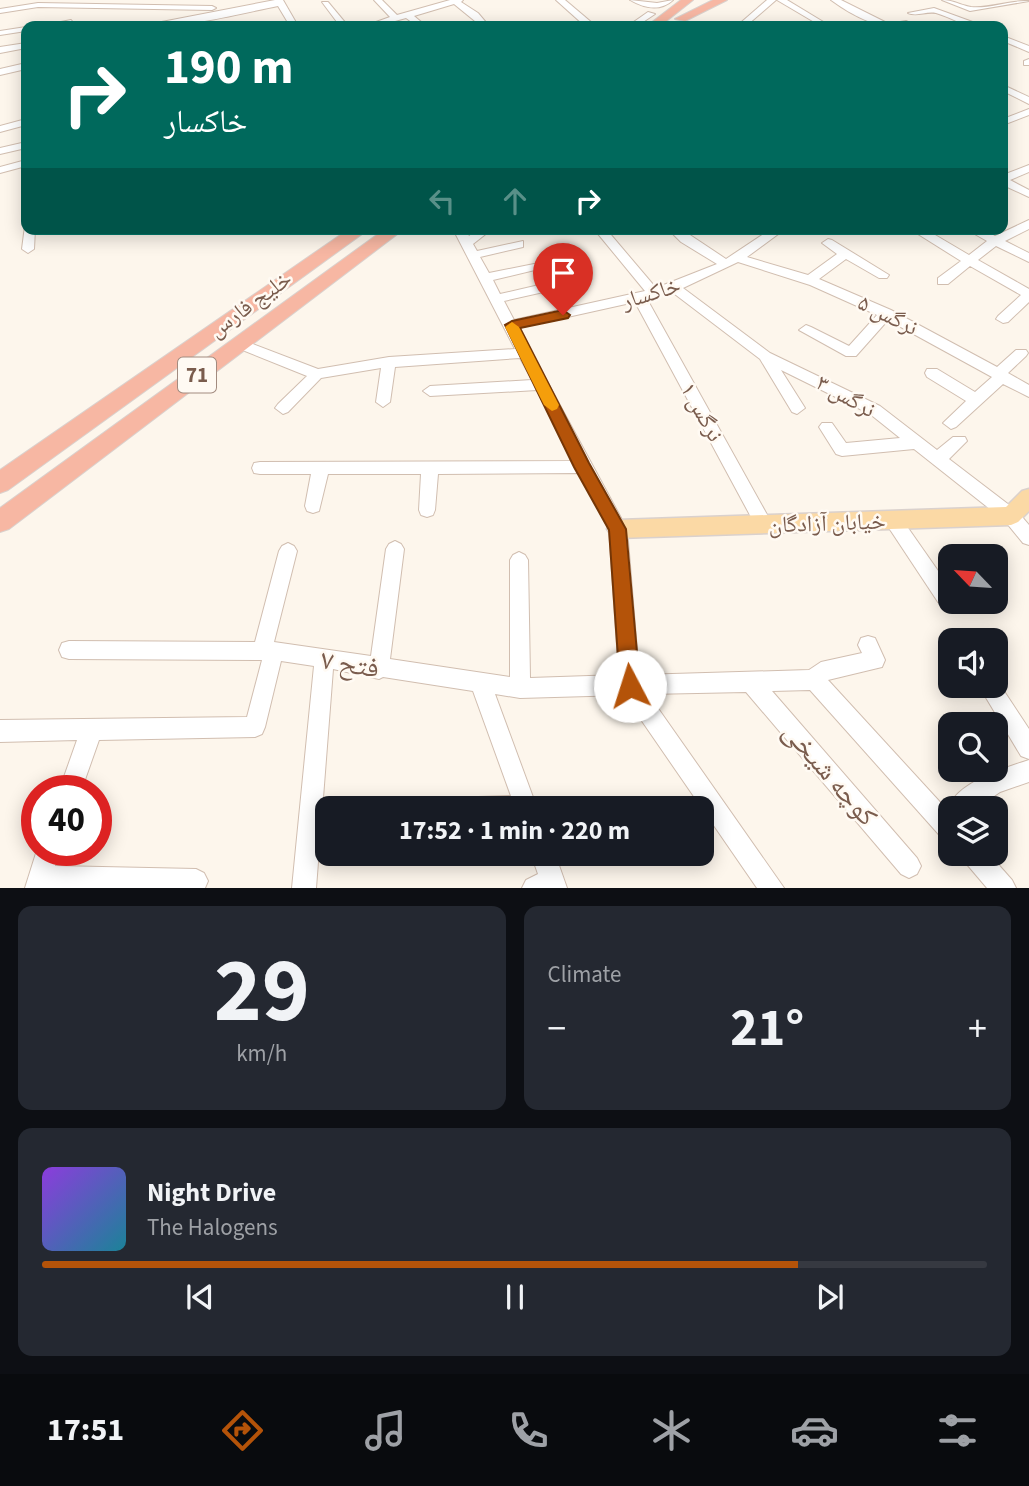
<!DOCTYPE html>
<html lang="en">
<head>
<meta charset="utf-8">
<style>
	body { margin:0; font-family:"Source Sans 3","Noto Naskh Arabic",sans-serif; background:#242831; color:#f1f3f6; height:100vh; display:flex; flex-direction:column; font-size:26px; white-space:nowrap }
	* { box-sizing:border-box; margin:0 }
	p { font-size:23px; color:#9ea1a6 }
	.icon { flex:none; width:38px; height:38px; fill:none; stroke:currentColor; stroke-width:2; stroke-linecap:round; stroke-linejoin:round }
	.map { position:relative; height:888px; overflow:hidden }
	.details { display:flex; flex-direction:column; gap:18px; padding:18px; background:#0d0f14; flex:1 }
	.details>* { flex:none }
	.top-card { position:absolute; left:21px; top:21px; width:987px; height:214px; border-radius:14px; box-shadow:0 4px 18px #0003; background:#00695c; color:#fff; overflow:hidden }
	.needle { width:46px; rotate:295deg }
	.tools { position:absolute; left:938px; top:544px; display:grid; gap:14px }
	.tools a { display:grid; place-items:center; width:70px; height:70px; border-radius:14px; background:#171b24; box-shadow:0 4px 18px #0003; font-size:35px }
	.speed { position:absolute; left:21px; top:775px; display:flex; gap:14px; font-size:35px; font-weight:700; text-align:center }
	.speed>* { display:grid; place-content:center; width:91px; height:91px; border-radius:50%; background:#171b24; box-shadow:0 4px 18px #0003; line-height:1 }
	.speed .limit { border:10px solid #d22; background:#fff; color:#111 }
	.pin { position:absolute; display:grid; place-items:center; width:60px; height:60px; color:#fff; margin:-72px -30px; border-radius:50% 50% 50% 0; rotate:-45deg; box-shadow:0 0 7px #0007 }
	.pin .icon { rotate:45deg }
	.me { position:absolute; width:77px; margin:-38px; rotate:355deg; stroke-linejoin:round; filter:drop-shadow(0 0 5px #0008) }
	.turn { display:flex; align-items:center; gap:24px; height:147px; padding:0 28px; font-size:32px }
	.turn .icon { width:91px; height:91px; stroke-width:2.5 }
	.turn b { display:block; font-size:49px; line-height:60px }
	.lanes { display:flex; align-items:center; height:66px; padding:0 28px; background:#0003; justify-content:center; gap:35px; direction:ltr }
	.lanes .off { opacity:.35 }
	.big { font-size:52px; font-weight:700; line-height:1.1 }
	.details .widget { flex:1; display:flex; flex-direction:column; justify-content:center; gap:10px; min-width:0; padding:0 24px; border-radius:14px; background:#242831 }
	.details .dial { align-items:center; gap:0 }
	.dial b { font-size:91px; line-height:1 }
	.song { display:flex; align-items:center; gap:21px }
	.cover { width:84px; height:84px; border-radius:10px; background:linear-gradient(135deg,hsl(270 70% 55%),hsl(190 70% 35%)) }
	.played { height:7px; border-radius:4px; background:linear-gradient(90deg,#b45309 80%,#363941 80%) }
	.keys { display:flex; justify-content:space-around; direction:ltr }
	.heat { display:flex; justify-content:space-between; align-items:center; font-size:38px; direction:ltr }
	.details .tiles { flex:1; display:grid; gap:18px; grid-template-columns:1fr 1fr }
	.widget:last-child { grid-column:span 2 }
	.trip { position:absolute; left:315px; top:796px; width:399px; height:70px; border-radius:14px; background:#171b24; box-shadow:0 4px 18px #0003; font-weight:700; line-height:70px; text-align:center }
	.tab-bar { display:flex; height:112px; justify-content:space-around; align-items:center; background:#090b0e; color:#9ea1a6 }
	.tab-bar .icon { width:49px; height:49px }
	.tab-bar .current { color:#b45309 }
	.tab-bar b { font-size:32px; color:#f1f3f6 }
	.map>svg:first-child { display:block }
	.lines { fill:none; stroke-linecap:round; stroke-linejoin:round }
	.minor-casing { stroke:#d1beb0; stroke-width:2 }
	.major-casing { stroke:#dad1cd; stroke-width:3 }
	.highway-casing { stroke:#dad1cd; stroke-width:2 }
	.minor { fill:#fff; fill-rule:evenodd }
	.major { fill:#fbd9a5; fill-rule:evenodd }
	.highway { fill:#f7b7a3; fill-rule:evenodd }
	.route { fill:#b45309; stroke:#753606; stroke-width:2 }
	.slow { fill:#f59e0b }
	.labels { text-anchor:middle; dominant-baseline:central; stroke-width:5; stroke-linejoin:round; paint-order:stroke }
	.shield { fill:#fffaf3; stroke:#a28b7f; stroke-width:2 }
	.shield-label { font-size:21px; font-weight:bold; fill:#7a5c4d }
	.street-label { font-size:23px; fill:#7a5c4d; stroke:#fffaf3 }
	.near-street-label { font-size:28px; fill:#7a5c4d; stroke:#fffaf3 }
</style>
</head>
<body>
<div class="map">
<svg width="1029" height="888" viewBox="0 0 1029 888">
	<rect width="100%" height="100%" fill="#fdf6ec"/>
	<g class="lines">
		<g class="minor-casing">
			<g id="minor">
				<path d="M275,0H283L298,26H290L278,6C234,15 186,28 141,26Z"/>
				<path d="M374,0H382L397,15L450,0H463L461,2L478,13L489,26H481L454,4L414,16L426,26H417L406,18L377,26H365L390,17Z"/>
				<path d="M556,0H565L591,22V26H585Z"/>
				<path d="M630,0L657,3L673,0C660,12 644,8 630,0Z"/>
				<path d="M767,0H776L746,26H737Z"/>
				<path d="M777,0H787L830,26H821Z"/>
				<path d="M831,0H841L889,24L906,21L910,23C887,36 850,14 831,0Z"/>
				<path d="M942,0C953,0 960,5 971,7C990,9 1010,0 1029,1L970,11Z"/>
				<path d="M322,2H328L348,26H340Z"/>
				<path d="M38,3L212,6L216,8L212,10L38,7L0,13V9Z"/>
				<path d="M934,8L978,24L979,26C963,27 951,17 936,13C926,11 917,17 908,13Z"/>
				<path d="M648,12L655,14L637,26H628Z"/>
				<path d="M71,20L74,24L41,26Z"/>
				<path d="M26,27V31L0,35V31Z"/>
				<path d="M1003,36L1029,46V52L1003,41Z"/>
				<path d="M26,43V48L0,53V47Z"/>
				<path d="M1029,59V65H1024V61Z"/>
				<path d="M26,63V69L0,75V69Z"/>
				<path d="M1003,85L1029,97V104L1003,91Z"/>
				<path d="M1029,109V115L1003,125V119Z"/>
				<path d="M26,119V125L0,132V126Z"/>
				<path d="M26,142V148L0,154V148Z"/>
				<path d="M26,160V166L0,173V167Z"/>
				<path d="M1029,165V172L1010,180L1029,190V197L1003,185V175Z"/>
				<path d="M1029,220V229L1005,241L1029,253V262L996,246L978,260L1029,289V302L1008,322L1003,323L996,319L998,316L1021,295L970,266L948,284H938V278L961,261L910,229H925L969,255L987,241L966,229H982L995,236Z"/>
				<path d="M25,226L26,229H35L34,249L28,253L22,249Z"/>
				<path d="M453,229H465L469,236L478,229H492L473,244L477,251L523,241V247L480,257L489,273L539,263V269L493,280L500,294L552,282L557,283V289L504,301L514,320L645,291L594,229H606L656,288L717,264L681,242L668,229H681L726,259L771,229H785L747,257L808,275L837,254L822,243L828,239L832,240L889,275L887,278H879L846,259L819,279L891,310L997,367L1016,350H1026L1028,353L1026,356L1008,373L1029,385V397L1003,384L956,427L951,429L943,423L966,401L927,377L925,373L927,369H937L975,392L992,377L888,320L856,356H846L799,330L806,325L811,327L849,346L877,315L810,285L738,262L683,288L770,353L880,406L937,450L953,437H965L967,441L949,459L1017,511L1029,525V545L1023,543L1005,521L914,449L842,456L836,454L819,427L822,423H832L846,443L900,438L870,414L781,370L805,408L797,414L792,412L760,359L672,292L647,299L770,520L773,525L770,530L764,532L758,530L635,302L518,328L627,529L639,675L809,670L821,662L862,653L858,645L861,638L868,636L875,638L885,660L882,667L828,680L950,813L948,808C958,782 1004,768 1029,760V782L1000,792L977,808H950V841L942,838L810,690L772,691L917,858L921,866L917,874L909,878L901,874L746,692L648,694L784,888H757L624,695L520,698L495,694L537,808H467L470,800L478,797L511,796L473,691L383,677L379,679L333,669L316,888H292L314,666L281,661L265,727L262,734L255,737L99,740L81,791H59L77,740L0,742V720L247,717L262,660L69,659L62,657L59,650L62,643L69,641L255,642L279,551L282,546L288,543L294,546L297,551L274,642L371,656L386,549L389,544L395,541L401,544L404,549L390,659L510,677V560L513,555L519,552L525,555L528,560L530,678L619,675L609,529L580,473L438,474L435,510L433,515L427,517L421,515L419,510L421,474H328L319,511L313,513L307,511L305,506L311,474H260L254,473L252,468L254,463L260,462L574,461L537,390L430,396L423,391L430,386L532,380L520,358L395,367L390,402L383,407L376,402L381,368L321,378L288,412L283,414L275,408L278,404L307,376L235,347L233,344L240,339L245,341L318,369L389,357L515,349Z"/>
				<path d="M893,513L899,515L950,588L951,602L945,604L938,602L887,525L884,520L887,515Z"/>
				<path d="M996,679L1029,729V759L1021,756L979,686H996Z"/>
				<path d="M37,850H60L55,866L196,869L204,873L208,881L205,888H25Z"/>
				<path d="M531,854H555L567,888H522L526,880L538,874Z"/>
				<path d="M961,854H989L1012,880L1016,888H987L965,862Z"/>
			</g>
		</g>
		<g class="major-casing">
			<path id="major" d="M1029,489V511L1018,522L1011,525L618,538L611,535L607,529L611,523L618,520L1006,507L1022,491Z"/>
		</g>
		<g class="highway-casing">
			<g id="highway">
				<path d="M681,0H693L660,26H647Z"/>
				<path d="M713,0H727L685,21L675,19Z"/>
				<path d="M349,229H369L8,490L0,493V470Z"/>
				<path d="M385,229H404L9,529L0,532V508Z"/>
			</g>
		</g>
		<use href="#minor" class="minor"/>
		<use href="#major" class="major"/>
		<use href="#highway" class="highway"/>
	</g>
	<path class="route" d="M563,310L570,315L568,318L520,328L589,463L626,529L640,686L637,693L630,696L623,693L620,686L609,530L574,467L505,325L512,321Z"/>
	<path class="slow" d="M512,322L519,327L559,405L557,409L552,411L544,405L505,327Z"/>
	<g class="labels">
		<rect class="shield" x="178" y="357.5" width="38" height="35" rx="5"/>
		<g class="shield-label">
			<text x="197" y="375">71</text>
		</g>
		<g class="street-label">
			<text transform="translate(651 293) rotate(-17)">خاکسار</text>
			<text transform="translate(250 304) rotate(-36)">خلیج فارس</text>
			<text transform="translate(888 315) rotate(26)">نرگس ۵</text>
			<text transform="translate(846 396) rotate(29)">نرگس ۳</text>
			<text transform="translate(702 412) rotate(61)">نرگس ۱</text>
			<text transform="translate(827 523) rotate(-2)">خیابان آزادگان</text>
		</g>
		<g class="near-street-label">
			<text transform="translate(350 664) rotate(9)">فتح ۷</text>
			<text transform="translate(830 774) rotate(49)">کوچه شیخی</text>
		</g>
	</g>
</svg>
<div class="tools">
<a><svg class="needle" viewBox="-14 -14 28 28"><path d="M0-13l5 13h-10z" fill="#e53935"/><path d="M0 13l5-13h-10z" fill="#9ea1a6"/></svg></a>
<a><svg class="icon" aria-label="sound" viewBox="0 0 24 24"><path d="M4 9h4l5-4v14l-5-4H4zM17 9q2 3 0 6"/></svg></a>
<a><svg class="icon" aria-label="search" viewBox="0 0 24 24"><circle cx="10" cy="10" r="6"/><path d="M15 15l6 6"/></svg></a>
<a><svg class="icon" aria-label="layers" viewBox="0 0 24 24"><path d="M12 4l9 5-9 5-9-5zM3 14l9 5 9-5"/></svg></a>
</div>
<div class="speed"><div class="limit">40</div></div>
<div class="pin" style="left:563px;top:315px;background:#d93025"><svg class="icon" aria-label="arrive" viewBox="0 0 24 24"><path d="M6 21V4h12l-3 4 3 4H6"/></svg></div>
<svg class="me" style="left:630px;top:686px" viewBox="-20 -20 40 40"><circle r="19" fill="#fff"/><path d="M0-13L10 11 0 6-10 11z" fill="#b45309"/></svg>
<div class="trip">17:52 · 1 min · 220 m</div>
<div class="top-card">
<div class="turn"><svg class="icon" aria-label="right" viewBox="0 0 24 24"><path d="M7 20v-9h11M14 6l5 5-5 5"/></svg><div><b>190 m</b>خاکسار</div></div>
<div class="lanes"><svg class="icon off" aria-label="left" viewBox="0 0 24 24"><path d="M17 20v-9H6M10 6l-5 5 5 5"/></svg><svg class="icon off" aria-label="ahead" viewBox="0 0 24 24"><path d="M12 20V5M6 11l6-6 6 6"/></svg><svg class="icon" aria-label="right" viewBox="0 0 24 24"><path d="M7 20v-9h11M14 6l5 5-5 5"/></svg></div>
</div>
</div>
<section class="details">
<div class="tiles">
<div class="widget dial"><b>29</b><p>km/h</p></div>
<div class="widget"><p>Climate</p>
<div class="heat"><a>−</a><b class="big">21°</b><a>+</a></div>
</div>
<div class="widget">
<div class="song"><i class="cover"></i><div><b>Night Drive</b><p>The Halogens</p></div></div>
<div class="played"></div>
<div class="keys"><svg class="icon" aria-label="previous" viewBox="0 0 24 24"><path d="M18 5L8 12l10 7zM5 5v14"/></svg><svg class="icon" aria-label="pause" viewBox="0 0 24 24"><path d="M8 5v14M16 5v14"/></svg><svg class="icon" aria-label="next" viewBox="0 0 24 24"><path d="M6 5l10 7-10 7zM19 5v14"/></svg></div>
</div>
</div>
</section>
<nav class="tab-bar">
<b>17:51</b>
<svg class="icon current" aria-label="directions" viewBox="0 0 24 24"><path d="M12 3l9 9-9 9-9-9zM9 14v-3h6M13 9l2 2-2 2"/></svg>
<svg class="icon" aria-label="music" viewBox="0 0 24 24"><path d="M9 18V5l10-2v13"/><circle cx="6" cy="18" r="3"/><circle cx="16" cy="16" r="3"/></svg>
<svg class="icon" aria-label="phone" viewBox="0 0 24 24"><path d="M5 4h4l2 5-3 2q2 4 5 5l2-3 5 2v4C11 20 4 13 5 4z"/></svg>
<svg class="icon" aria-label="climate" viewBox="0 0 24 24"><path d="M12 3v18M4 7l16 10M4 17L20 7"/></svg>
<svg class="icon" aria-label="car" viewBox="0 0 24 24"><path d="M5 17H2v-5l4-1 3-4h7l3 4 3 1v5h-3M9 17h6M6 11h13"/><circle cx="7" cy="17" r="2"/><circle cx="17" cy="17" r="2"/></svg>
<svg class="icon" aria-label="filters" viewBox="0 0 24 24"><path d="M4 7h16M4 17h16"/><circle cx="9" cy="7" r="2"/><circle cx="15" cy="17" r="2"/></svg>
</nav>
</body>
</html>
